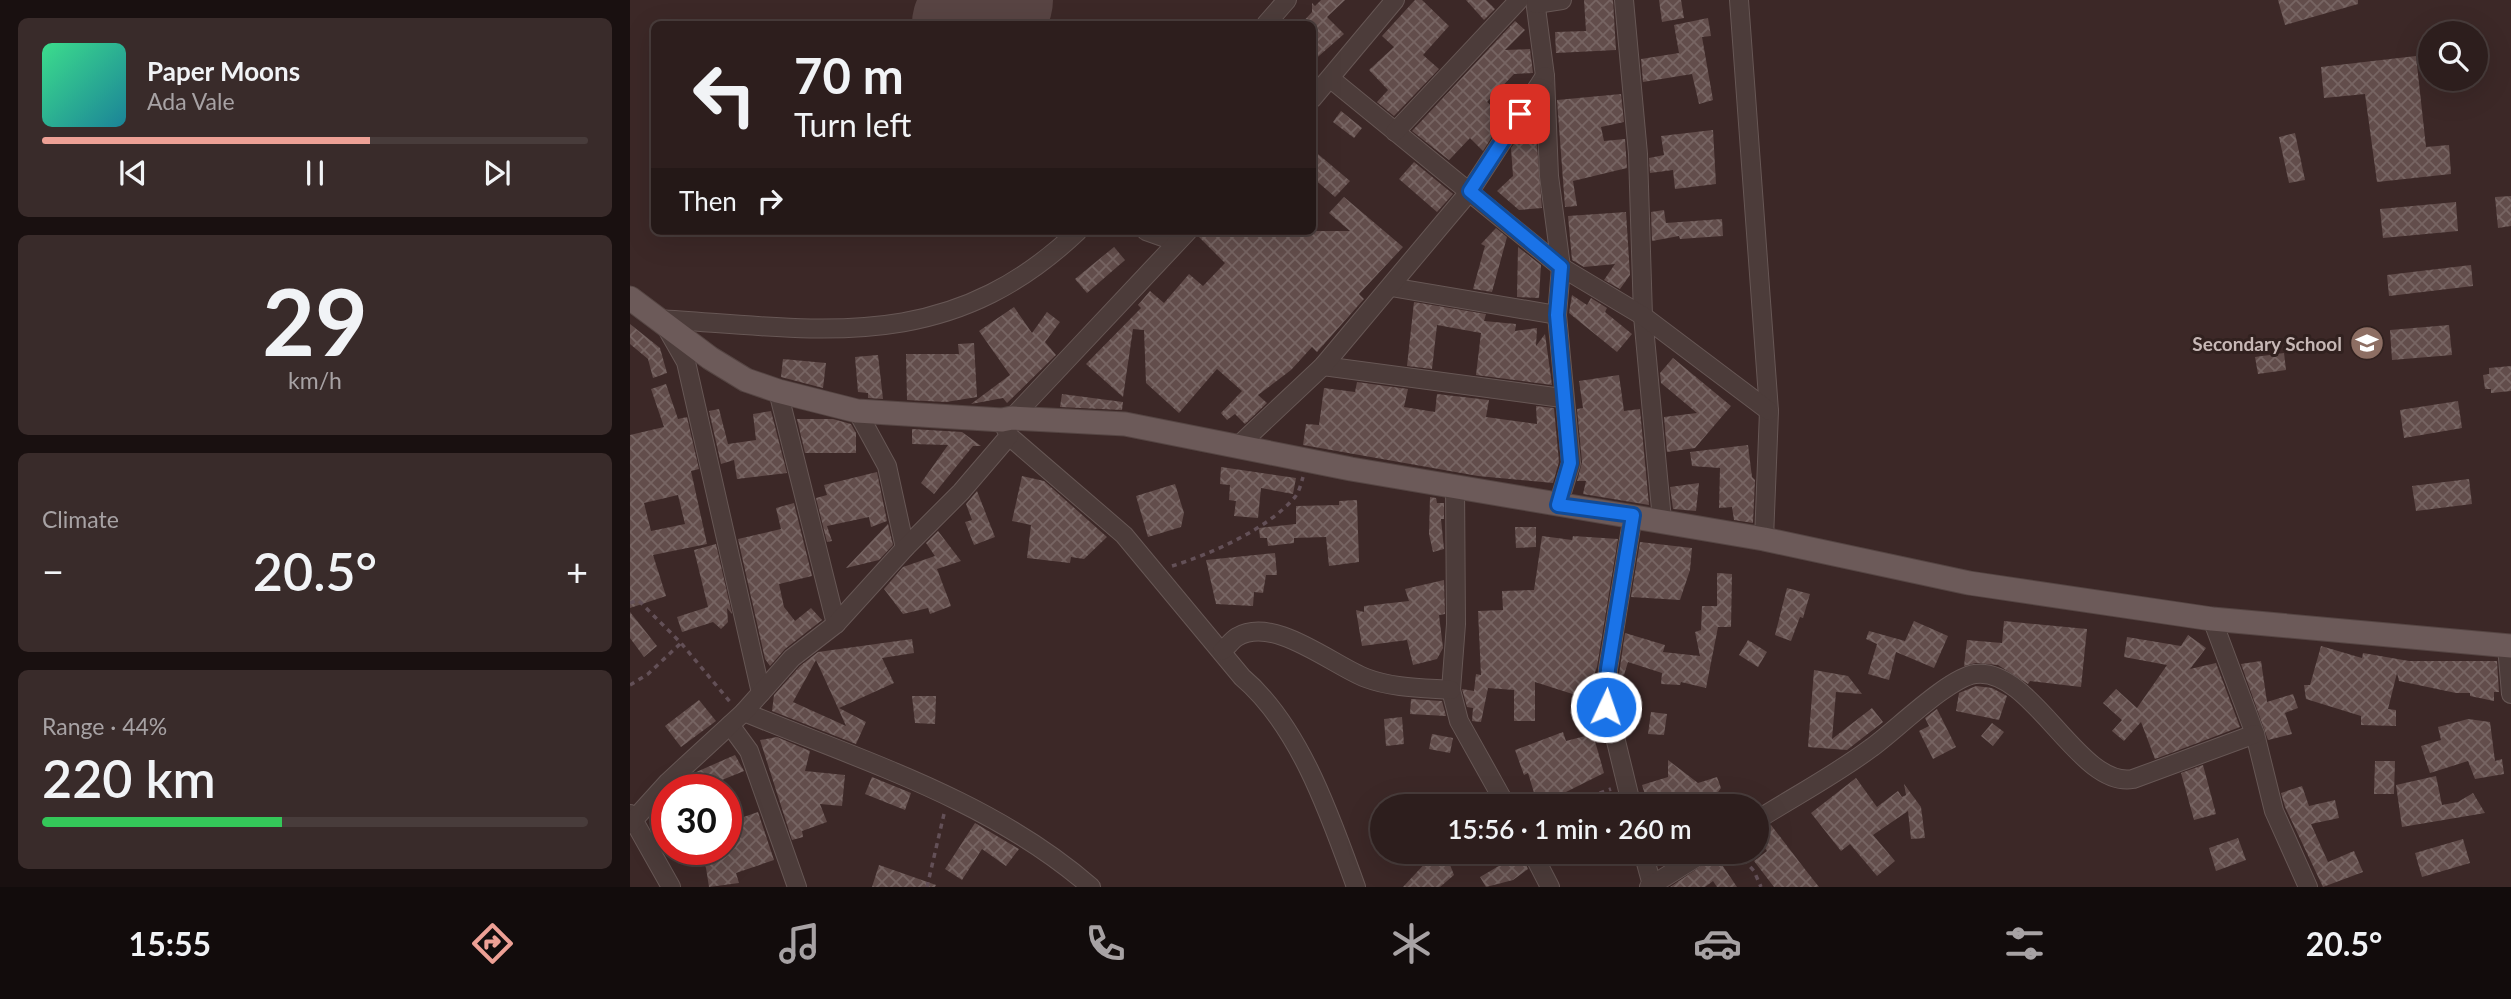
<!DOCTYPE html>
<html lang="en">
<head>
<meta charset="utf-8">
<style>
	body { margin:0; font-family:Lato,sans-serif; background:#392b2a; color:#f1f3f6; height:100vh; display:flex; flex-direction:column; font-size:26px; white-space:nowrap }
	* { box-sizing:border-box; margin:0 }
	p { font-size:23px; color:#a7a2a4 }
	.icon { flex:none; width:38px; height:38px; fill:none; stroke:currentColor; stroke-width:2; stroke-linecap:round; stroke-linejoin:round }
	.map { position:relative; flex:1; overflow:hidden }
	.panel { display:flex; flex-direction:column; gap:18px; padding:18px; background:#191010; width:630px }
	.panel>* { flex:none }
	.top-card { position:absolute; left:21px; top:21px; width:665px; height:214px; border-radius:10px; box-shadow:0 7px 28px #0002,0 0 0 2px #483c3b; background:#2d1e1d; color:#f1f3f6; overflow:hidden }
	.controls { position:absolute; left:1788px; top:21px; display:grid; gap:14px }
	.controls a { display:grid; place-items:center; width:70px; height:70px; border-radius:50%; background:#2d1e1d; box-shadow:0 7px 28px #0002,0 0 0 2px #483c3b; font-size:35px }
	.speed { position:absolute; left:21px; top:774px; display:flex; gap:14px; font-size:35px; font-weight:700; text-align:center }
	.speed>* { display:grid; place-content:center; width:91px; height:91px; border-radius:50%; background:#2d1e1d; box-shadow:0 7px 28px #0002,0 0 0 2px #483c3b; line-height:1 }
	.speed .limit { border:10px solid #d22; background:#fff; color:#111 }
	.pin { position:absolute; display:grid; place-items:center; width:60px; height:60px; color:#fff; margin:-30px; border-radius:14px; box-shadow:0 4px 10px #0006 }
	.me { position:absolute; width:77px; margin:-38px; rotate:3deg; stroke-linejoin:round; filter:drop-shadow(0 0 5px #0008) }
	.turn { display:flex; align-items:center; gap:24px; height:147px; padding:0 28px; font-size:32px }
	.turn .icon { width:91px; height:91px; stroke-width:2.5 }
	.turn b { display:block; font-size:49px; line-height:60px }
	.then { display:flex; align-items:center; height:66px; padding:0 28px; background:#0003; gap:14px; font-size:26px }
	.big { font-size:52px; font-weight:600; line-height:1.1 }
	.panel .widget { flex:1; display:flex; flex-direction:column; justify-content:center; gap:10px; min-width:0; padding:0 24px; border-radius:10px; background:#392b2a }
	.panel .dial { align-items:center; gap:0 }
	.dial b { font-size:91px; line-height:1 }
	.song { display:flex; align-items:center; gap:21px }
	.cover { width:84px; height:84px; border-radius:10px; background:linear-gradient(135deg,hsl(150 70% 55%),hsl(190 70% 35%)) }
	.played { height:7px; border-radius:4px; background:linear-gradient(90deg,#eda095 60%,#483c3b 60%) }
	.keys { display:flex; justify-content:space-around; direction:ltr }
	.heat { display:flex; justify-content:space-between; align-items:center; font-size:38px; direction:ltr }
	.charge { height:10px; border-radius:5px; background:linear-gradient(90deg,#34c759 44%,#483c3b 0) }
	.trip { position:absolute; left:740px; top:794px; width:399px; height:70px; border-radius:35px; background:#2d1e1d; box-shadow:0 7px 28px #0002,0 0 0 2px #483c3b; font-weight:600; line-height:70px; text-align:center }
	.tab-bar { display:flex; height:112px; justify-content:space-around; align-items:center; background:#120c0c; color:#a7a2a4 }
	.tab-bar .icon { width:49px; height:49px }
	.tab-bar .active { color:#eda095 }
	.tab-bar b { font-size:32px; color:#f1f3f6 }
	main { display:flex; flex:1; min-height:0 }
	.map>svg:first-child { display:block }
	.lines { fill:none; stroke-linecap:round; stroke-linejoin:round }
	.runway { stroke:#584443; stroke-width:122 }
	.building { fill:url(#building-cross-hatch); fill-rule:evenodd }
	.minor-casing { stroke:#675755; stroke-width:20 }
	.major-casing { stroke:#554543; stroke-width:25 }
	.path { stroke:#635057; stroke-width:3.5; stroke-dasharray:5 5; stroke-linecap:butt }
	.minor { stroke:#4c3c3a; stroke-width:18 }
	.major { stroke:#6c5a59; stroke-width:23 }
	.route-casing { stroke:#114b97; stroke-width:18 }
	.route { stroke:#1a73e8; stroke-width:12 }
	.labels { text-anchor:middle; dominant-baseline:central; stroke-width:6; stroke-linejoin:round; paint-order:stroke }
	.poi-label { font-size:19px; font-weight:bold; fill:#c7b8b6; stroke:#31211f; text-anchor:end }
</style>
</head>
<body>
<main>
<section class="panel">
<div class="widget">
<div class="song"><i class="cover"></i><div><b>Paper Moons</b><p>Ada Vale</p></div></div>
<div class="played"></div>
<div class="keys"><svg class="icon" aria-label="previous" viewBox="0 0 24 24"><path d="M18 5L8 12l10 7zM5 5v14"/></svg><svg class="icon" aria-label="pause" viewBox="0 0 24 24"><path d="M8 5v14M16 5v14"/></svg><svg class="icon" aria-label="next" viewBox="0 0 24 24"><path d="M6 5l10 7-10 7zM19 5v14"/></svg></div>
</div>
<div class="widget dial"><b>29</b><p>km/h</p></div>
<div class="widget"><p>Climate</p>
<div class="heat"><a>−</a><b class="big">20.5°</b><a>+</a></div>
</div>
<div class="widget"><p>Range · 44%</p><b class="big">220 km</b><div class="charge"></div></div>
</section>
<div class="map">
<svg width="1881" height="887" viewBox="0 0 1881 887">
	<defs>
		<pattern id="building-cross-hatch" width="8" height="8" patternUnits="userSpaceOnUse" patternTransform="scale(1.75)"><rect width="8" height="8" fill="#624d4b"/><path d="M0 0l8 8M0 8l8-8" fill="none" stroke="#776563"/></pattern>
	</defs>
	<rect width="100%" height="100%" fill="#3c2827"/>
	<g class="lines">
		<path class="runway" d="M343,24L362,0"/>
	</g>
	<g class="building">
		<path d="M691,0H715L697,17L714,34L682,62V24H671L682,12V3L685,6Z"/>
		<path d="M785,0H792L819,26L793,55L809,69L764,116L747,102L758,90L739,70L764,47L752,36Z"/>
		<path d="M836,0H856L865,9L854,20Z"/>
		<path d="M954,0H983L986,50L926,53L925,32L956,31Z"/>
		<path d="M1029,0H1051L1054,18L1032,22Z"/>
		<path d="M1648,0H1728V4L1655,25Z"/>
		<path d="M1078,18L1081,36L1072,37L1083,100L1069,104L1062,74L1013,82L1011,59L1049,53L1044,25Z"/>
		<path d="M885,21L895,30L875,50L900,49L903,73L884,74L857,102L874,118L853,151L840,138L819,160L782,131Z"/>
		<path d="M1786,56L1796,147L1819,145L1821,174L1747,182L1735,94L1694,98L1691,67Z"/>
		<path d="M991,94L994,122L971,127L974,141L995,139L997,168L943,181L947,206L935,207L927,100Z"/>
		<path d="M711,111L732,128L724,138L703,122Z"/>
		<path d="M905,122L912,208L889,210L867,191L883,176L881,148L898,124Z"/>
		<path d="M1083,130L1086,184L1045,189L1043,170L1020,173L1019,158L1034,155L1031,136Z"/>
		<path d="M1665,133L1675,180L1659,183L1649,137Z"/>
		<path d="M682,149L720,181L705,197L682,177Z"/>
		<path d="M784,162L823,194L807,212L769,179Z"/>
		<path d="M1881,196V226L1868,228L1865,197Z"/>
		<path d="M714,197L773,247L729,294L734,299L687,352L682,347L661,370L628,395L637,403L615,424L605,414L597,420L591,413L612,391L587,369L549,413L516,383L514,330L503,329L493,397L456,364L511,308L508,305L520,291L534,303L559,274L573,286L595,263L568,236L569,231H720L699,213Z"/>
		<path d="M1826,202L1828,231L1753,238L1750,209Z"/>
		<path d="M1034,210L1036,223L1092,219L1093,236L1050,239L1049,236L1022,241L1021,212Z"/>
		<path d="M996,212L1000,275L990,289L974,280L985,264L954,267L942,260L938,216Z"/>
		<path d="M866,228L877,237L862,292L843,289L855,246L851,244Z"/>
		<path d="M484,247L495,260L457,293L445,279Z"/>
		<path d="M888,247L911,265L909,298L887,297Z"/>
		<path d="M1841,265L1843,286L1759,296L1757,275Z"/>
		<path d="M942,295L957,305L961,298L977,308L975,312L1002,334L987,352L939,313Z"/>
		<path d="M784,302L856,314L854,321L886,324L885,331L907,328L906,346L915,334L922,385L846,375L851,333L807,325L802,369L777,366Z"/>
		<path d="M384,307L402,333L417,312L430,322L415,342L426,355L377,403L373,398L341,404L380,375L349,331Z"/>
		<path d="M0,324L30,348L37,373L23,378L18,359L0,344Z"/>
		<path d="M1819,325L1822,355L1762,360L1760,330Z"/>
		<path d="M344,343L347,397L316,402L277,400L276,354H329L328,344Z"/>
		<path d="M1654,353L1656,370L1628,374L1625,357Z"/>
		<path d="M248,355L253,399L238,398V393L228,392L225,357Z"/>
		<path d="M1043,358L1101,406L1065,448L1037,452L1034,417L1067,413L1031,383L1030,373Z"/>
		<path d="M153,359L196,363L193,388L151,377Z"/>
		<path d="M1881,366V391L1861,393V389H1855L1853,375L1859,374V368Z"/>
		<path d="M989,375L994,411L1010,409L1019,505L953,494L956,481H947L952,462L947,409L953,408L949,381Z"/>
		<path d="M727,382L778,389L774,407L805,412L807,394L859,400L856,417L907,424L906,406L924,408L929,462L923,483L848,476L673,445L676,424L689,425L694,388L725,392Z"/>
		<path d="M36,384L48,419L57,417L69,469L61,471L77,544L23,555L36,596L0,608V435L34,427L21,389ZM48,495L55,524L21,531L14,503Z"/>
		<path d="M432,394L493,402L492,410L430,407Z"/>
		<path d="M1828,401L1832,428L1774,438L1770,410Z"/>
		<path d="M89,409L98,444L126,440L123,414L141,411L157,473L107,479L104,460L91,464L79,411Z"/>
		<path d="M167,419H203L221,424L226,433V453H175Z"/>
		<path d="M282,429L332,432L351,446H343L304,494L291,483L318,445L282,444Z"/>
		<path d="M1118,445L1122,477L1125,480L1123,523L1104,520L1102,507L1089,508L1090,468L1062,466L1060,452Z"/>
		<path d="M591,467L666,478L663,494L631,488L628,518L604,516L606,501L599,500L600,485L590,484Z"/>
		<path d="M247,472L257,521L241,527L239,517L197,526L202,541L197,542L186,498L197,495L194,485Z"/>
		<path d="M392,476L414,481L477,537L454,559L441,557L440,563L397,558L401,525L382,521Z"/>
		<path d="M1839,479L1842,504L1786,511L1782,486Z"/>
		<path d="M1069,483L1066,511L1043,509L1040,487Z"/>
		<path d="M545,484L554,513L551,527L518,537L506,496Z"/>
		<path d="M347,491L365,537L344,545L335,522L342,520L336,504Z"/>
		<path d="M800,497L806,498L807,503H814V519H811L814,549L803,552L799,534Z"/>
		<path d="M727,500L729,562L699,566L696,537L664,538V543L638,546L637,538H630L629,528L666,524V506L709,505V501Z"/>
		<path d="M164,503L182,576L149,584L154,607L165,621L181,608L192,620L155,649L140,666L135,659L108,539L151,529L146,508Z"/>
		<path d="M258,524L263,545L249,560L216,568Z"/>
		<path d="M885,527H906V547L886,548Z"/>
		<path d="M308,531L331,561L307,569L321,606L300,614L298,608L273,614L254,589L273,567L305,556L296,543Z"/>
		<path d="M912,536L942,540L943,536L988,539L967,667L955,698L905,682V721H884V690L858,688L851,722L842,721L843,708L837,707L832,689L844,691L846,674L851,675L848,611L873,610L872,591L904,590Z"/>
		<path d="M1010,542L1062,548L1060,570L1050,600L1001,597Z"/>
		<path d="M86,544L102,614L97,608L98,622L91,629L83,622L52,632L47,617L78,607L64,550Z"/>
		<path d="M645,553L647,575H636L633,593L624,592L623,606L586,604L576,560Z"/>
		<path d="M1087,573L1102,574L1101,627H1088L1076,688L1051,682L1050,685L1031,684L1032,673L998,662L994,675L989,674L995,633L1035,645L1033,652L1070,656L1065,632L1071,630L1072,606H1087Z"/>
		<path d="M814,580L815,614L809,615L813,648L807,659L783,665L777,640L732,646L726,610L734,612V606L779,601L775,589Z"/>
		<path d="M1157,588L1180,594L1173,618L1170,617L1161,641L1145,635Z"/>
		<path d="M0,612L27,646L14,657L0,638Z"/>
		<path d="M1284,621L1318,636L1304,668L1266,652L1259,680L1238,674L1247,644L1236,639L1239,631L1275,641Z"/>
		<path d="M1374,621L1457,629L1451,687L1400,681L1398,684L1368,665L1346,663L1334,666L1337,640L1372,643Z"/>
		<path d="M1558,635L1576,648L1560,669L1586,663L1610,727L1525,759L1511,722L1494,741L1482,731L1492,720L1473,703L1486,689L1507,708L1537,665L1494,657L1497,637L1551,646Z"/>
		<path d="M282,639L284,653L252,658L264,683L209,708L236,722L226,744L142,711L144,695L170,666L188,652ZM186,660L208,708L216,726L163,702Z"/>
		<path d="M1118,640L1137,652L1128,667L1109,655Z"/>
		<path d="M1691,646L1732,658L1733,653L1779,661H1867L1869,692H1864V701L1840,696V693H1826L1769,681L1767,673L1758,709L1766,710V726L1731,725V716L1676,699L1674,685H1680Z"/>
		<path d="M1631,661L1637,702L1663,694L1668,708L1655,713L1662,734L1638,740L1611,664Z"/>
		<path d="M1184,670L1218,676L1232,694L1206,692L1202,739L1242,708L1253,722L1217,750L1178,747Z"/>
		<path d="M1346,686L1362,688L1377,696L1369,720L1326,711L1329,693Z"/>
		<path d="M282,696H306L305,724L285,723Z"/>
		<path d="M781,699L812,701L816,716L780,714Z"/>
		<path d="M69,700L86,721L51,747L35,726Z"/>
		<path d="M1307,709L1326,747L1303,759L1289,731L1299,726L1295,718Z"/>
		<path d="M1021,712L1037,714L1034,735L1018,734Z"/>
		<path d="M772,717L774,744L756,746L754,719Z"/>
		<path d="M1838,719L1860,722L1865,761L1872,759L1874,774L1845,779L1838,761L1800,773L1791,746L1811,740L1808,727Z"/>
		<path d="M1362,723L1374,732L1363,746L1351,736Z"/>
		<path d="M933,732L936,741L963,734L974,773L908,806L898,773L894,775L885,750Z"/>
		<path d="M802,734L823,738L820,753L799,749Z"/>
		<path d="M147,737L180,751L175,771L215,775L212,806L190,804L197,822L172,831L173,837L162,840L130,740Z"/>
		<path d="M105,755L114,771L70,789L64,773Z"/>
		<path d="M1038,760L1068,783L1087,777L1091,788L1077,807H1019L1012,785L1038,777Z"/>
		<path d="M1745,761H1765L1764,794H1744Z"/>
		<path d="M1573,765L1586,814L1564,820L1551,773Z"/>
		<path d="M1806,776L1812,805L1828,802L1843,793L1855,813L1772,827L1766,785Z"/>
		<path d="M242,777L281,793L275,810L235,794Z"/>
		<path d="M1226,778L1247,807L1268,791L1272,797L1276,795L1274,784L1291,807L1295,838L1281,839L1278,811L1243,835L1265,861L1247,876L1220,844L1211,851L1181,813Z"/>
		<path d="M1672,786L1679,806L1705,800L1709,818L1681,824L1698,862L1724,851L1733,872L1693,887L1655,807L1651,793Z"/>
		<path d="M128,812L144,860L106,873L109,883L79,887L76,868L68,849H96V823Z"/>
		<path d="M345,823L389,849L376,866L352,849L332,880L315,869Z"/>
		<path d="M1141,825L1174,868L1189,887H1144L1124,861L1137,851L1127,837V831Z"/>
		<path d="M1608,838L1616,860L1586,871L1579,848Z"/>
		<path d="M1833,839L1840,863L1792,877L1785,853Z"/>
		<path d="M815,852L824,875L810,887H773L800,858Z"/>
		<path d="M891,853L898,869L883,880L856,887L850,877Z"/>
		<path d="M1086,856L1107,887H1087L1083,881L1075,887H1040Z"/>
		<path d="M249,865L306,885L305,887H242Z"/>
	</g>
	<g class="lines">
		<g class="minor-casing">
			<g id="minor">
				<path d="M905,0L915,76L919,176L931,267L927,315L941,463L928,505"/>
				<path d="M994,0L1008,154L1013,316L1032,520"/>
				<path d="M1109,0L1139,411L1134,539"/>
				<path d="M906,4L932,0"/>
				<path d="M636,24L657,0"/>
				<path d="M701,79L931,267L1013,316L1139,411"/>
				<path d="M682,99L765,0"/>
				<path d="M765,132L889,0"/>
				<path d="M516,231L547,242"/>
				<path d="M761,287L927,315"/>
				<path d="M28,319C190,329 317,356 448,231"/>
				<path d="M36,327L56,362L131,693"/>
				<path d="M693,366L932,398"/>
				<path d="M148,391L206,624"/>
				<path d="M227,411L257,466L275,548"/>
				<path d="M382,418L558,231"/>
				<path d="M379,436L494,535L612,677C670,726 701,818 726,887"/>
				<path d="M609,445L693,366L840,191L915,76"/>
				<path d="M825,486L826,624L821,690L829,721L877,807"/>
				<path d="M1582,619L1625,734L1644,811L1678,887"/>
				<path d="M1877,646L1881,694"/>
				<path d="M592,651C597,647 602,640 607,637C644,615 702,665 736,678C762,688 793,688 821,690"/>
				<path d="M114,712C235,762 361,800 461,887"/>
				<path d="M100,725L119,751L167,887"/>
				<path d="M1002,807L976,700L978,669L1003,515"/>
				<path d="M0,814L41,887"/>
				<path d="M1127,820C1165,796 1205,775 1241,748C1265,731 1318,678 1345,674C1402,666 1449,789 1503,779L1625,734"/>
				<path d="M0,824L38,782L114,712L162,658L206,624L275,548L331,492L379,436L375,427"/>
				<path d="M902,852L920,887"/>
				<path d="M1013,852L1022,885"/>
				<path d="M1019,887L1075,852"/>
			</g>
		</g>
		<g class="major-casing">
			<path id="major" d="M0,298L80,358L116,380L148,391L227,411L372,420L382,418L495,424L721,469L1134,539L1339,583L1582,619L1881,646"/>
		</g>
		<g class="path">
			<path d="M542,566C581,554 638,529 665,497C669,492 671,484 673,477"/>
			<path d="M0,603L8,600L51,643L101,703"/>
			<path d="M0,685L18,674L51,643"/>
			<path d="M932,807L981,789"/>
			<path d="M1107,852L1124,871L1131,887"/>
			<path d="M297,887L314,814"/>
		</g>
		<use href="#minor" class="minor"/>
		<use href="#major" class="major"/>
	</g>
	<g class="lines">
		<g class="route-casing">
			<path id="route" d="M890,114L840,191L931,267L927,315L940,463L928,505L1003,515L978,669L976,707"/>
		</g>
		<use href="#route" class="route"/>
	</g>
	<defs>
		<g id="school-disc" transform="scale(1.75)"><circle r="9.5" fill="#8d6e63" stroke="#31211f"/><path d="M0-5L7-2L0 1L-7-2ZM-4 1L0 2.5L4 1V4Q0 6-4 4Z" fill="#fff"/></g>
	</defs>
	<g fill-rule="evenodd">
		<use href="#school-disc" x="1737" y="343"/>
	</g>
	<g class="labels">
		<g class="poi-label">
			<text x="1712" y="343">Secondary School</text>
		</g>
	</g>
</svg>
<div class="controls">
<a><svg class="icon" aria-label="search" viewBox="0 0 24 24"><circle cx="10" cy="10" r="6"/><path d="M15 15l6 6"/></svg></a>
</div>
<div class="speed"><div class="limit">30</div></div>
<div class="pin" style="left:890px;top:114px;background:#d93025"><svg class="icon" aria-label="arrive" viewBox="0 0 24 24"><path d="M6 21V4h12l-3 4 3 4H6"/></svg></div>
<svg class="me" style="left:976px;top:707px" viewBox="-20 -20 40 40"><circle r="17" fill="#1a73e8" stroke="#fff" stroke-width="3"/><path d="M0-11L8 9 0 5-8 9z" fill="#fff"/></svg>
<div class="trip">15:56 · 1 min · 260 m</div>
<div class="top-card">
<div class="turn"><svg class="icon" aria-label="left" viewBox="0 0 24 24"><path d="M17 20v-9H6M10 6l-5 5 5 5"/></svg><div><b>70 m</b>Turn left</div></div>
<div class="then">Then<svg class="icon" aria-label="right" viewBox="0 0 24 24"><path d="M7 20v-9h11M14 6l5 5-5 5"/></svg></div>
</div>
</div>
</main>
<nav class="tab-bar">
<b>15:55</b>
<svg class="icon active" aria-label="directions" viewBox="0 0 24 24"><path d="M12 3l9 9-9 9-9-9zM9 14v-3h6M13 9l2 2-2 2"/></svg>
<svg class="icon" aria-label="music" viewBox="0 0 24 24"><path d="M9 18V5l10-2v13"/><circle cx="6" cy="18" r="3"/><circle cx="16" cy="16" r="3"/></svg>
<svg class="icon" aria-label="phone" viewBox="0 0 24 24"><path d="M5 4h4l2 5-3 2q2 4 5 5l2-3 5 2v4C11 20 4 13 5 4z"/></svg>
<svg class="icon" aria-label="climate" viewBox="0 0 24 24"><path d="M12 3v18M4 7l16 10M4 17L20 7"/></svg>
<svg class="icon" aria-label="car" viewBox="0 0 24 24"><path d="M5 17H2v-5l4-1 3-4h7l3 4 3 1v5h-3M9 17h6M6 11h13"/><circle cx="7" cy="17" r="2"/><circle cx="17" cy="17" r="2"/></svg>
<svg class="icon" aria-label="filters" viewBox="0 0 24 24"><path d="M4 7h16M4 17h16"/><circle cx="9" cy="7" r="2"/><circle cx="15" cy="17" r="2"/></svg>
<b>20.5°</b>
</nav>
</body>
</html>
